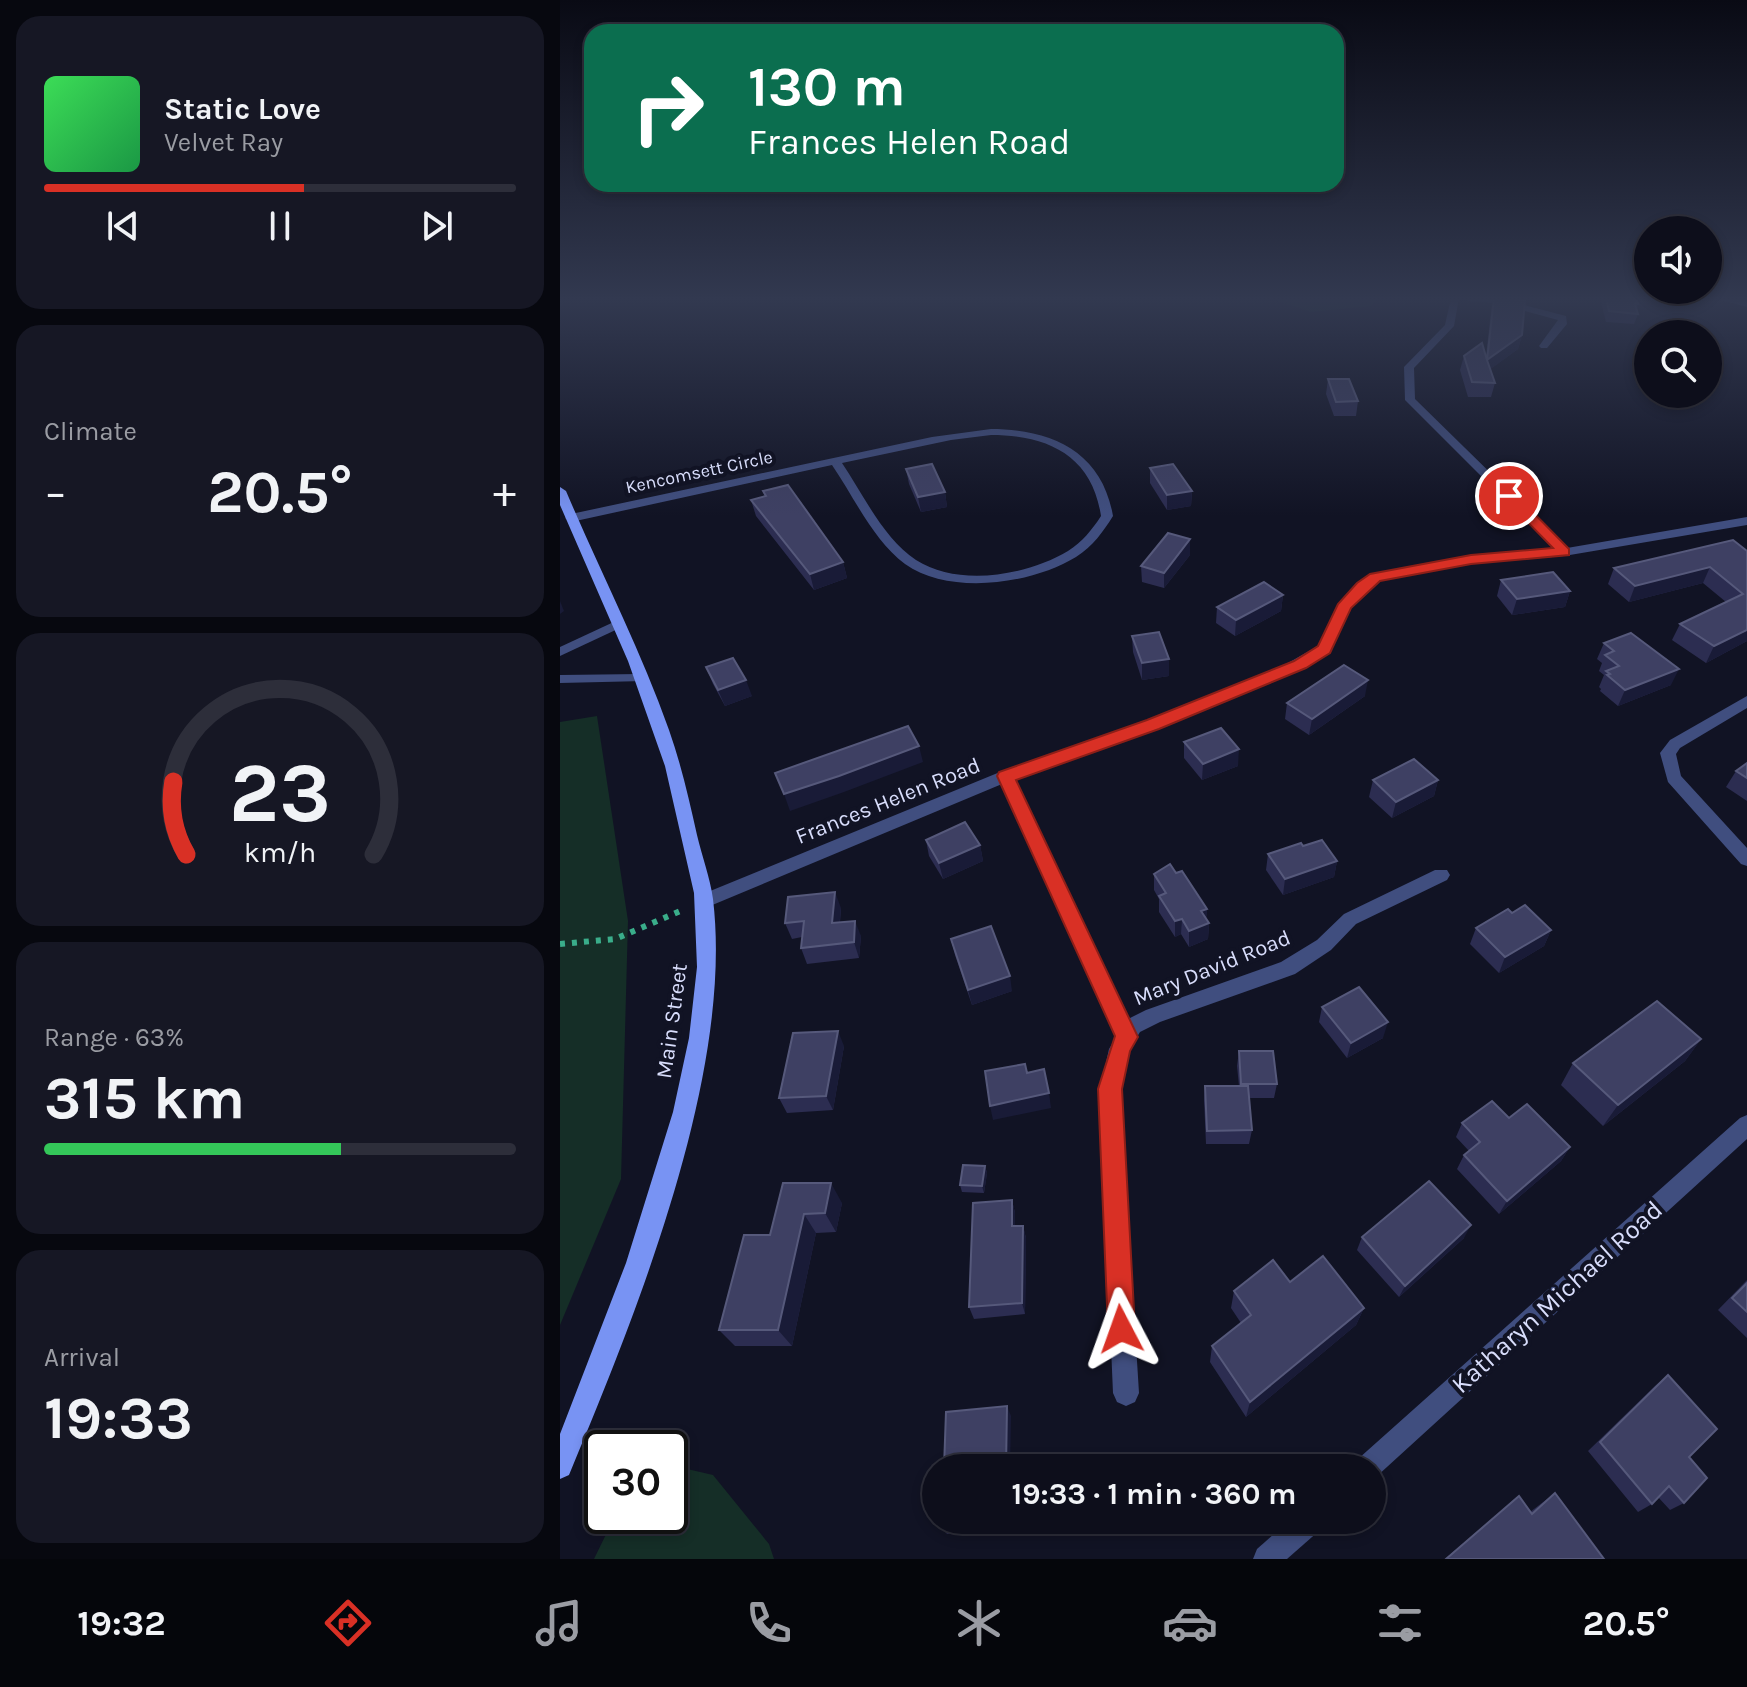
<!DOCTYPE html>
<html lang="en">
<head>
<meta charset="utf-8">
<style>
	body { margin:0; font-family:Karla,sans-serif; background:#161724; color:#f1f3f6; height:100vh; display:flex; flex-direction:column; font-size:30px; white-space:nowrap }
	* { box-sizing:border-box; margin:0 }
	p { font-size:26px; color:#9a9ca3 }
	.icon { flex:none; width:44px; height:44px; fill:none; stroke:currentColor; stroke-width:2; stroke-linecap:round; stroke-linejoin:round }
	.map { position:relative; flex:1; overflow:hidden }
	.drawer { display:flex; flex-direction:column; gap:16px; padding:16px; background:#07080f; width:560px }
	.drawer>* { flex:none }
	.top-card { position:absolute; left:24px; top:24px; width:760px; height:168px; border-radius:24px; box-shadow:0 4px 12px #0003,0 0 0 2px #2d2e3a; background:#0b6e4f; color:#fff; overflow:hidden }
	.buttons { position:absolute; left:1074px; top:216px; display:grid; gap:16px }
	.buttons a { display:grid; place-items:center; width:88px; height:88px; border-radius:50%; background:#0d0e1b; box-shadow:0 4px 12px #0003,0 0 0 2px #2d2e3a; font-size:40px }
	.speed { position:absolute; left:24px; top:1430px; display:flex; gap:16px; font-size:40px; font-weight:700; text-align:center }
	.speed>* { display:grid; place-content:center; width:104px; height:104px; border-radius:50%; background:#0d0e1b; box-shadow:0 4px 12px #0003,0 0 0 2px #2d2e3a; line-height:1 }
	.speed .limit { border:4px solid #111; border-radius:12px; background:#fff; color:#111 }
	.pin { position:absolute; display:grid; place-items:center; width:68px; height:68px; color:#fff; margin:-34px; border:4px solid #fff; border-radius:50%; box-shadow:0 2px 8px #0007 }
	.me { position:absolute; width:88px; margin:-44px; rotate:356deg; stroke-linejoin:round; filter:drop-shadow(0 0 6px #0008) }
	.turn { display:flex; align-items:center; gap:28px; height:168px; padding:0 32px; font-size:36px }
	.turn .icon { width:104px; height:104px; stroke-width:2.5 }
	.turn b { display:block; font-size:56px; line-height:68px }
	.big { font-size:60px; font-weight:700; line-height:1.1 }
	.drawer .widget { flex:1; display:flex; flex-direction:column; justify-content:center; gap:12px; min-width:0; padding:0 28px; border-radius:24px; background:#161724 }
	.drawer .dial { align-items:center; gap:0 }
	.dial svg { height:208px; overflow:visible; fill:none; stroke:#2d2e3a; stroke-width:7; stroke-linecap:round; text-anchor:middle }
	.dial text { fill:#f1f3f6; stroke:none }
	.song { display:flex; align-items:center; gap:24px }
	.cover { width:96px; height:96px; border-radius:12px; background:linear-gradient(135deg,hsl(130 70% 55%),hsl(140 70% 35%)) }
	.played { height:8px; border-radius:4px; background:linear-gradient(90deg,#d93025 55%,#2d2e3a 55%) }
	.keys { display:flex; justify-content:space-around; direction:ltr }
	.heat { display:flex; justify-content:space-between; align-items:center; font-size:44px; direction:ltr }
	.charge { height:12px; border-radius:6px; background:linear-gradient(90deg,#34c759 63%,#2d2e3a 0) }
	.trip { position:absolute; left:362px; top:1454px; width:464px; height:80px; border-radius:40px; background:#0d0e1b; box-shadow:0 4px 12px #0003,0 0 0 2px #2d2e3a; font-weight:700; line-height:80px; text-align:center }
	.dock { display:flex; height:128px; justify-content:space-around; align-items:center; background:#05060b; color:#9a9ca3 }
	.dock .icon { width:56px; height:56px }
	.dock .active { color:#d93025 }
	.dock b { font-size:36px; color:#f1f3f6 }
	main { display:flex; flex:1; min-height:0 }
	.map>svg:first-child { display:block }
	.green { fill:#152e27 }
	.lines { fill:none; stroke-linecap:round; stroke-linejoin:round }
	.path { stroke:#3aad8a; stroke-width:6; stroke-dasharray:5 7; stroke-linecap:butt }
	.service { fill:#404e7f; fill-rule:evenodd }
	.minor { fill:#404e7f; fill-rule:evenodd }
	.secondary { fill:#7893f3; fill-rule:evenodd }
	.wall { fill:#2c2d51 }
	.shaded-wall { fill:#191b37 }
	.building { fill:#3e4063; stroke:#56597b; stroke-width:2 }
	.route { fill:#d93025; stroke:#8d1f18; stroke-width:2 }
	.labels { text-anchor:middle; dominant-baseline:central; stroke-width:8; stroke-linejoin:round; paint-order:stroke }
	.far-street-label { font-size:18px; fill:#d8ddfb; stroke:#111324 }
	.street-label { font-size:22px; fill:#d8ddfb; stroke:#111324 }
	.near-street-label { font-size:26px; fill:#d8ddfb; stroke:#111324 }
</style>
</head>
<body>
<main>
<section class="drawer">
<div class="widget">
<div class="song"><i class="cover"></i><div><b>Static Love</b><p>Velvet Ray</p></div></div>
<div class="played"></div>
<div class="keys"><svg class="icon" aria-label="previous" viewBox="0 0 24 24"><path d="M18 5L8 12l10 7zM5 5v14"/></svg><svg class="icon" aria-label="pause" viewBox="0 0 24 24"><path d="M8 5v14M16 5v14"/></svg><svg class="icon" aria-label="next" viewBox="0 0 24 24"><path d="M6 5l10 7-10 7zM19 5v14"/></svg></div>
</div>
<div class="widget"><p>Climate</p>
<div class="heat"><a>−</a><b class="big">20.5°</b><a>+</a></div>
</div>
<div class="widget dial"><svg viewBox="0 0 100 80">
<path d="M14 69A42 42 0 1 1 86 69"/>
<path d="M14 69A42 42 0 0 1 9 41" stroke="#d93025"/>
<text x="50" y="56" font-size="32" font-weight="700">23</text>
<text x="50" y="72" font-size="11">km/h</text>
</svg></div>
<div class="widget"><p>Range · 63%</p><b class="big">315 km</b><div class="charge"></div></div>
<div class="widget"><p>Arrival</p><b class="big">19:33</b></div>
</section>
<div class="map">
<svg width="1187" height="1559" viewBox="0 0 1187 1559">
	<rect width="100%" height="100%" fill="#111324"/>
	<g class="green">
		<path d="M709,298H816L811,306L751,312Z"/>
		<path d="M37,716L68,921L61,1179L0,1325V722Z"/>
		<path d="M110,1465L153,1475L209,1544L214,1559H34L55,1516H110Z"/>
	</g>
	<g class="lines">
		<path class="path" d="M0,944L55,939L125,909"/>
		<g class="service">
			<path d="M58,620L64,624L62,627L0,656V647Z"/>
			<path d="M81,674L87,678L85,681L0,683V675Z"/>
		</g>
		<g class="minor">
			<path d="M891,298H899L894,326L854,368L855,399L1007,548L1187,517V525L1004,556L911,564L819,581L807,589L790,608L769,652L722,678L598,728L455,779L568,1019L586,1010L721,962L757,940L784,914L875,870H887L890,875L887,880L796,924L771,950L735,974L600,1022L580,1032L568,1052L560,1089L579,1393L575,1402L566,1406L557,1402L553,1393L540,1089L549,1049L557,1036L442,784L150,906L144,908L138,906L135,901L138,896L440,772L588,720L712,672L758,646L779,604L797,583L810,575L911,556L994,549L845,400L844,367L885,325Z"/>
			<path d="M905,298H937L1006,316L1007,324L987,348H981L979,346L998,320L935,303L909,301Z"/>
			<path d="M1160,298L1187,301V307L1161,300Z"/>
			<path d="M431,429C491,429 542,451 553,516C543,532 533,546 516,557C472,584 390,596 345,564C313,540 294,497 272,465L11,522L5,518L11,514L372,437ZM431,435C487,435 532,455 541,516C532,530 522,542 508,551C466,576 398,587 356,560C323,538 303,494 282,463L391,440Z"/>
			<path d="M1187,696V708L1120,748L1116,754L1121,776L1187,848V866L1181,864L1108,782L1100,753L1110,740Z"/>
			<path d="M1187,1115V1139L816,1477L812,1479V1468H794L798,1459L1180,1118Z"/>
			<path d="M730,1520H764L760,1530L727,1559H693L697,1549Z"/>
		</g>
		<path class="secondary" d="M0,487L6,491C40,571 80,648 109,730C121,764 129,799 137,835C142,856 150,878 153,899C174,1074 76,1314 9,1475L0,1479V1434L66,1263L113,1112L129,1038L137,967L134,893L105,766L68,661L0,505Z"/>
	</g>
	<g class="wall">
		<path d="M934,298H963L962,335L958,349L930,369L935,383L931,397H908L900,370L904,356H926L931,311Z"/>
		<path d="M1040,298H1076L1078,304L1077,309L1078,314L1074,324L1046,322Z"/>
		<path d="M768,379L798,401L796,416H774L766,394Z"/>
		<path d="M590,468L632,491L631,506L607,510L590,483Z"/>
		<path d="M346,469L385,492L387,507L361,512L349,484Z"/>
		<path d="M203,491L283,562L287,578L254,590L196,516L191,500L205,497Z"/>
		<path d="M1187,551V641L1146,663L1112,640L1120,624L1166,602L1143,583L1069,602L1048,584L1054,568Z"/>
		<path d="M630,555L604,588L582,582L581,566Z"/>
		<path d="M941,580L1010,591L1005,607L952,615L937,596Z"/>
		<path d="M723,595L721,611L675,636L656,623L657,607Z"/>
		<path d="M572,636L609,659V676L582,680L573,652Z"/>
		<path d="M1044,643L1111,685L1058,706L1040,691L1041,689L1039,687L1044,675L1039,671L1042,663L1037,659Z"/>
		<path d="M146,667L192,696L165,706L153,684Z"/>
		<path d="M805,696L749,735L725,719L727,703Z"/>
		<path d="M624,742L678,766L642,780L624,758Z"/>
		<path d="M1187,763V801L1166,787L1176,771Z"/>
		<path d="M813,780H878L874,796L832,818L809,797Z"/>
		<path d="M366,840L420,845L423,861L383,879L369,856Z"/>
		<path d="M708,854L777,861L774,877L723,895L706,870Z"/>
		<path d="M616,873L647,909L646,919L649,923L648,939L629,947L621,934L615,937L599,912V899L594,890V874Z"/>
		<path d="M281,908L280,922L301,936L299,958L247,964L241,948L242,937L232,939L225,923Z"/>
		<path d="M952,913L991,930L984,946L939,973L910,944L916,928Z"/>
		<path d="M391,939L452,991L412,1005L395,955Z"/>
		<path d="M762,1007L823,1038L787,1058L759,1022Z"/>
		<path d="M1141,1039L1125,1061L1043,1126L1001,1085L1013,1063Z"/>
		<path d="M284,1046L273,1110L227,1113L219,1098Z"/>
		<path d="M679,1051L717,1084L714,1098H689L692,1130L689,1144H646L644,1100L645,1086H679L677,1066Z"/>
		<path d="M949,1118L1010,1147L1001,1161L939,1214L897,1169L904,1155L909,1151L896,1137L902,1123Z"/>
		<path d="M425,1166L427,1173L424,1193L402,1192L400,1185Z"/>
		<path d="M223,1183L282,1203L276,1232L256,1233L232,1346H175L159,1330L210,1235Z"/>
		<path d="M452,1200L455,1213V1226H463L466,1238L465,1314L414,1319L409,1307Z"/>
		<path d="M802,1237L904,1238L839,1297L797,1250Z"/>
		<path d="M1187,1280V1338L1158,1310Z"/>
		<path d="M730,1282L804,1308L796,1325L686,1417L650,1362L652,1346L681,1323L671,1308L674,1291Z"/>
		<path d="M1108,1375L1129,1457L1124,1503L1110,1510L1098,1497L1092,1504L1078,1512L1028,1451L1095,1386Z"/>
		<path d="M995,1493L1044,1559H885L959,1496L970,1512Z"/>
		<path d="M450,1520V1527L387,1534L381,1527Z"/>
	</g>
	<g class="shaded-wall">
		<path d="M962,335L958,349L924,374L927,360Z"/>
		<path d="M632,491L631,506L607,510V495Z"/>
		<path d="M385,492L387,507L361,512L358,497Z"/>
		<path d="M630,539V555L604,588V573Z"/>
		<path d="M283,562L287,578L254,590L250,574Z"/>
		<path d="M1150,567L1143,583L1069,602L1075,586Z"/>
		<path d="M1010,591L1005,607L952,615L957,599Z"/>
		<path d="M723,595L721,611L675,636L676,620Z"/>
		<path d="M0,601L4,611L0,614Z"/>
		<path d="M1187,630V641L1146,663L1154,646Z"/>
		<path d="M609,659V676L582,680V663Z"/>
		<path d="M1119,669L1111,685L1058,706L1065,690Z"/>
		<path d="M186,680L192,696L165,706L158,690Z"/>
		<path d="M808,680L805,696L749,735L752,719Z"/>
		<path d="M359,746L363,762L284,792L230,811L224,794Z"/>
		<path d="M679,749L678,766L642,780L643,764Z"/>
		<path d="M878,780L874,796L832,818L836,802Z"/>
		<path d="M420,845L423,861L383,879L379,863Z"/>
		<path d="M777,861L774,877L723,895L725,879Z"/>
		<path d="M275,892L281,908L278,939L272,923Z"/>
		<path d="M647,909L646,924L649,923L648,939L629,947V931L641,911Z"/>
		<path d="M622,919L621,934L615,937V921Z"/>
		<path d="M295,921L301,936L299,958L294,942Z"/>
		<path d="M991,930L984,946L939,973L945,957Z"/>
		<path d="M450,976L452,991L412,1005L408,990Z"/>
		<path d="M828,1022L823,1038L787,1058L791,1043Z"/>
		<path d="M278,1031L284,1046L273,1110L266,1096Z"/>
		<path d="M1141,1039L1125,1061L1043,1126L1058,1105Z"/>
		<path d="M489,1093L491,1108L433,1120L430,1106Z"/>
		<path d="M1010,1147L1001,1161L939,1214L947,1201Z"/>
		<path d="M425,1166L427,1173L424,1193L422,1186Z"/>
		<path d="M271,1183L282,1203L276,1232L265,1213Z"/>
		<path d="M452,1200L455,1213V1239L452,1226Z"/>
		<path d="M244,1214L256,1233L232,1346L218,1330Z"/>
		<path d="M911,1225L904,1238L839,1297L845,1286Z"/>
		<path d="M463,1226L466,1238L465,1314L462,1303Z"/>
		<path d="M804,1308L796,1325L686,1417L690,1402Z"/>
		<path d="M447,1406L451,1416L450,1468H446Z"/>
	</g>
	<g class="building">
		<path d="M934,298L965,300L962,335L927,360L935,383L912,382L904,356L922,343L927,360Z"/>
		<path d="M1046,298H1076L1078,304H1075L1078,314L1049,311Z"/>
		<path d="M768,379H789L798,401L776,402Z"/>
		<path d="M372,464L385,492L358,497L346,469Z"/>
		<path d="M613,464L632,491L607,495L590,468Z"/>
		<path d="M228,485L283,562L250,574L191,500L206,496L203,491Z"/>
		<path d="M608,533L630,539L604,573L581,566Z"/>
		<path d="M1173,540L1187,551V630L1154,646L1120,624L1183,594L1150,567L1075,586L1054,568Z"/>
		<path d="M993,572L1010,591L957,599L941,580Z"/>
		<path d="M704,582L723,595L676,620L657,607Z"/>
		<path d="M599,632L609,659L582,663L572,636Z"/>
		<path d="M1071,633L1119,669L1065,690L1047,675L1050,674L1046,671L1059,666L1045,655L1054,651L1044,643Z"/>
		<path d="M173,658L186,680L158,690L146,667Z"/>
		<path d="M784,665L808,680L752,719L727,703Z"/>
		<path d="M348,726L359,746L279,776L224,794L215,773Z"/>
		<path d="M661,728L679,749L643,764L624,742Z"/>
		<path d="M854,759L878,780L836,802L813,780Z"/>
		<path d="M1187,763V778L1176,771Z"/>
		<path d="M405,822L420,845L379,863L366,840Z"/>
		<path d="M762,840L777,861L725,879L708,854L741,843L743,846Z"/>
		<path d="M610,864L616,873L622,871L647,909L641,911L649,923L629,931L622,919L615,921L599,896L606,893L594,874Z"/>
		<path d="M275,892L272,923L295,921L294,942L241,948L244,921L225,923L228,897Z"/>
		<path d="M965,905L991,930L945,957L916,928L948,909L952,913Z"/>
		<path d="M431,926L450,976L408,990L391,939Z"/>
		<path d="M799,987L828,1022L791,1043L762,1007Z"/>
		<path d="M1097,1001L1141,1039L1058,1105L1013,1063Z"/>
		<path d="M278,1031L266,1096L219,1098L233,1033Z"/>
		<path d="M679,1051H713L717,1084H681Z"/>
		<path d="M465,1064L467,1073L484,1069L489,1093L430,1106L425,1071Z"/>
		<path d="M645,1086H688L692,1130L647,1131Z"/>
		<path d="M932,1101L949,1118L967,1104L1010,1147L947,1201L904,1155L920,1142L902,1123Z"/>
		<path d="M403,1165L425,1166L422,1186L400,1185Z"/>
		<path d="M869,1181L911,1225L845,1286L802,1237Z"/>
		<path d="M223,1183H271L265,1213L244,1214L218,1330H159L184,1235H210Z"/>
		<path d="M452,1200V1226H463L462,1303L409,1307L413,1203Z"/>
		<path d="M763,1256L804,1308L690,1402L652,1346L691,1315L674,1291L713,1260L730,1282Z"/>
		<path d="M1187,1283V1312L1172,1298Z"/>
		<path d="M1108,1375L1157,1429L1129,1457L1147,1478L1124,1503L1109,1486L1092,1504L1040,1442Z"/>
		<path d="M447,1406L446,1468H384L386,1412Z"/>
		<path d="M995,1493L1044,1559H886L959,1496L972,1514Z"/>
		<path d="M381,1520H446L381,1527Z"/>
	</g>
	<linearGradient id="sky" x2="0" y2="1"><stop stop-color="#090a14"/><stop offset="0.58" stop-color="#323950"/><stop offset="1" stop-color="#323950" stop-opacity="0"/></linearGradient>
	<rect width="1187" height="516" fill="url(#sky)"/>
	<path class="route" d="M944,493H954L1009,549V555L911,564L820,581L791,608L770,653L746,668L599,729L456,780L578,1037L570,1051L562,1089L575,1329L571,1339L561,1343L552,1339L548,1329L538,1089L555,1036L437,776L439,772L587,720L734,661L758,646L778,604L797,583L810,574L911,555L993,548L944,498Z"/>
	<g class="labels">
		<g class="far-street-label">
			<text transform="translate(139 472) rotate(-12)">Kencomsett Circle</text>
		</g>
		<g class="street-label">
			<text transform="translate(328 801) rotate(-22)">Frances Helen Road</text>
			<text transform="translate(652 968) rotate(-22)">Mary David Road</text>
			<text transform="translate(112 1021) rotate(-82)">Main Street</text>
		</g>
		<g class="near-street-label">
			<text transform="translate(997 1297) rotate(-42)">Katharyn Michael Road</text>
		</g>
	</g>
</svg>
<div class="buttons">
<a><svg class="icon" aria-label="sound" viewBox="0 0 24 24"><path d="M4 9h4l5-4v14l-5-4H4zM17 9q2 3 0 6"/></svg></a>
<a><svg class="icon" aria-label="search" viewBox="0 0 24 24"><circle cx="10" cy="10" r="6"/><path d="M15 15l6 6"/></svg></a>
</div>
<div class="speed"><div class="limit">30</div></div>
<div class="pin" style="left:949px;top:496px;background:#d93025"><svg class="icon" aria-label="arrive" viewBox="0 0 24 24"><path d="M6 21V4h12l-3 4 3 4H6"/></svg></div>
<svg class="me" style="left:561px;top:1329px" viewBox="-20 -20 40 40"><path d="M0-17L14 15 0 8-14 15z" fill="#d93025" stroke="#fff" stroke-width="4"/></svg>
<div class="trip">19:33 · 1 min · 360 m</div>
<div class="top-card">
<div class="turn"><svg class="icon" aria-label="right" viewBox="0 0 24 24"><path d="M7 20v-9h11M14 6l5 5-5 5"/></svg><div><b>130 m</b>Frances Helen Road</div></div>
</div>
</div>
</main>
<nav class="dock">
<b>19:32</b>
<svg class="icon active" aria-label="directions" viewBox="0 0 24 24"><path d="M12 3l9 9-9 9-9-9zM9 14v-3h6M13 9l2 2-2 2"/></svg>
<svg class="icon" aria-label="music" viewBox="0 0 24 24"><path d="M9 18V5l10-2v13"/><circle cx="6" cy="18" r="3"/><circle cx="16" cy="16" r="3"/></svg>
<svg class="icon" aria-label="phone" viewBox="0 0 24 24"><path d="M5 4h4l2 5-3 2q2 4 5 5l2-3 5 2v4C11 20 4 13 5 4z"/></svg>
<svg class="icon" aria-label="climate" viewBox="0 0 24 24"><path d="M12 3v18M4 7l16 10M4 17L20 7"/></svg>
<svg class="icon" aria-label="car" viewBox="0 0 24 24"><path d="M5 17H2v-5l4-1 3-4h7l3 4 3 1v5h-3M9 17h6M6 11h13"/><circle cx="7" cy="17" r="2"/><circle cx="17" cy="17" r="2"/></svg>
<svg class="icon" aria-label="filters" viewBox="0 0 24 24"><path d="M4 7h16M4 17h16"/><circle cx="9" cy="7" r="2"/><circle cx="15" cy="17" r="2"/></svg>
<b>20.5°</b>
</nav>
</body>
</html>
